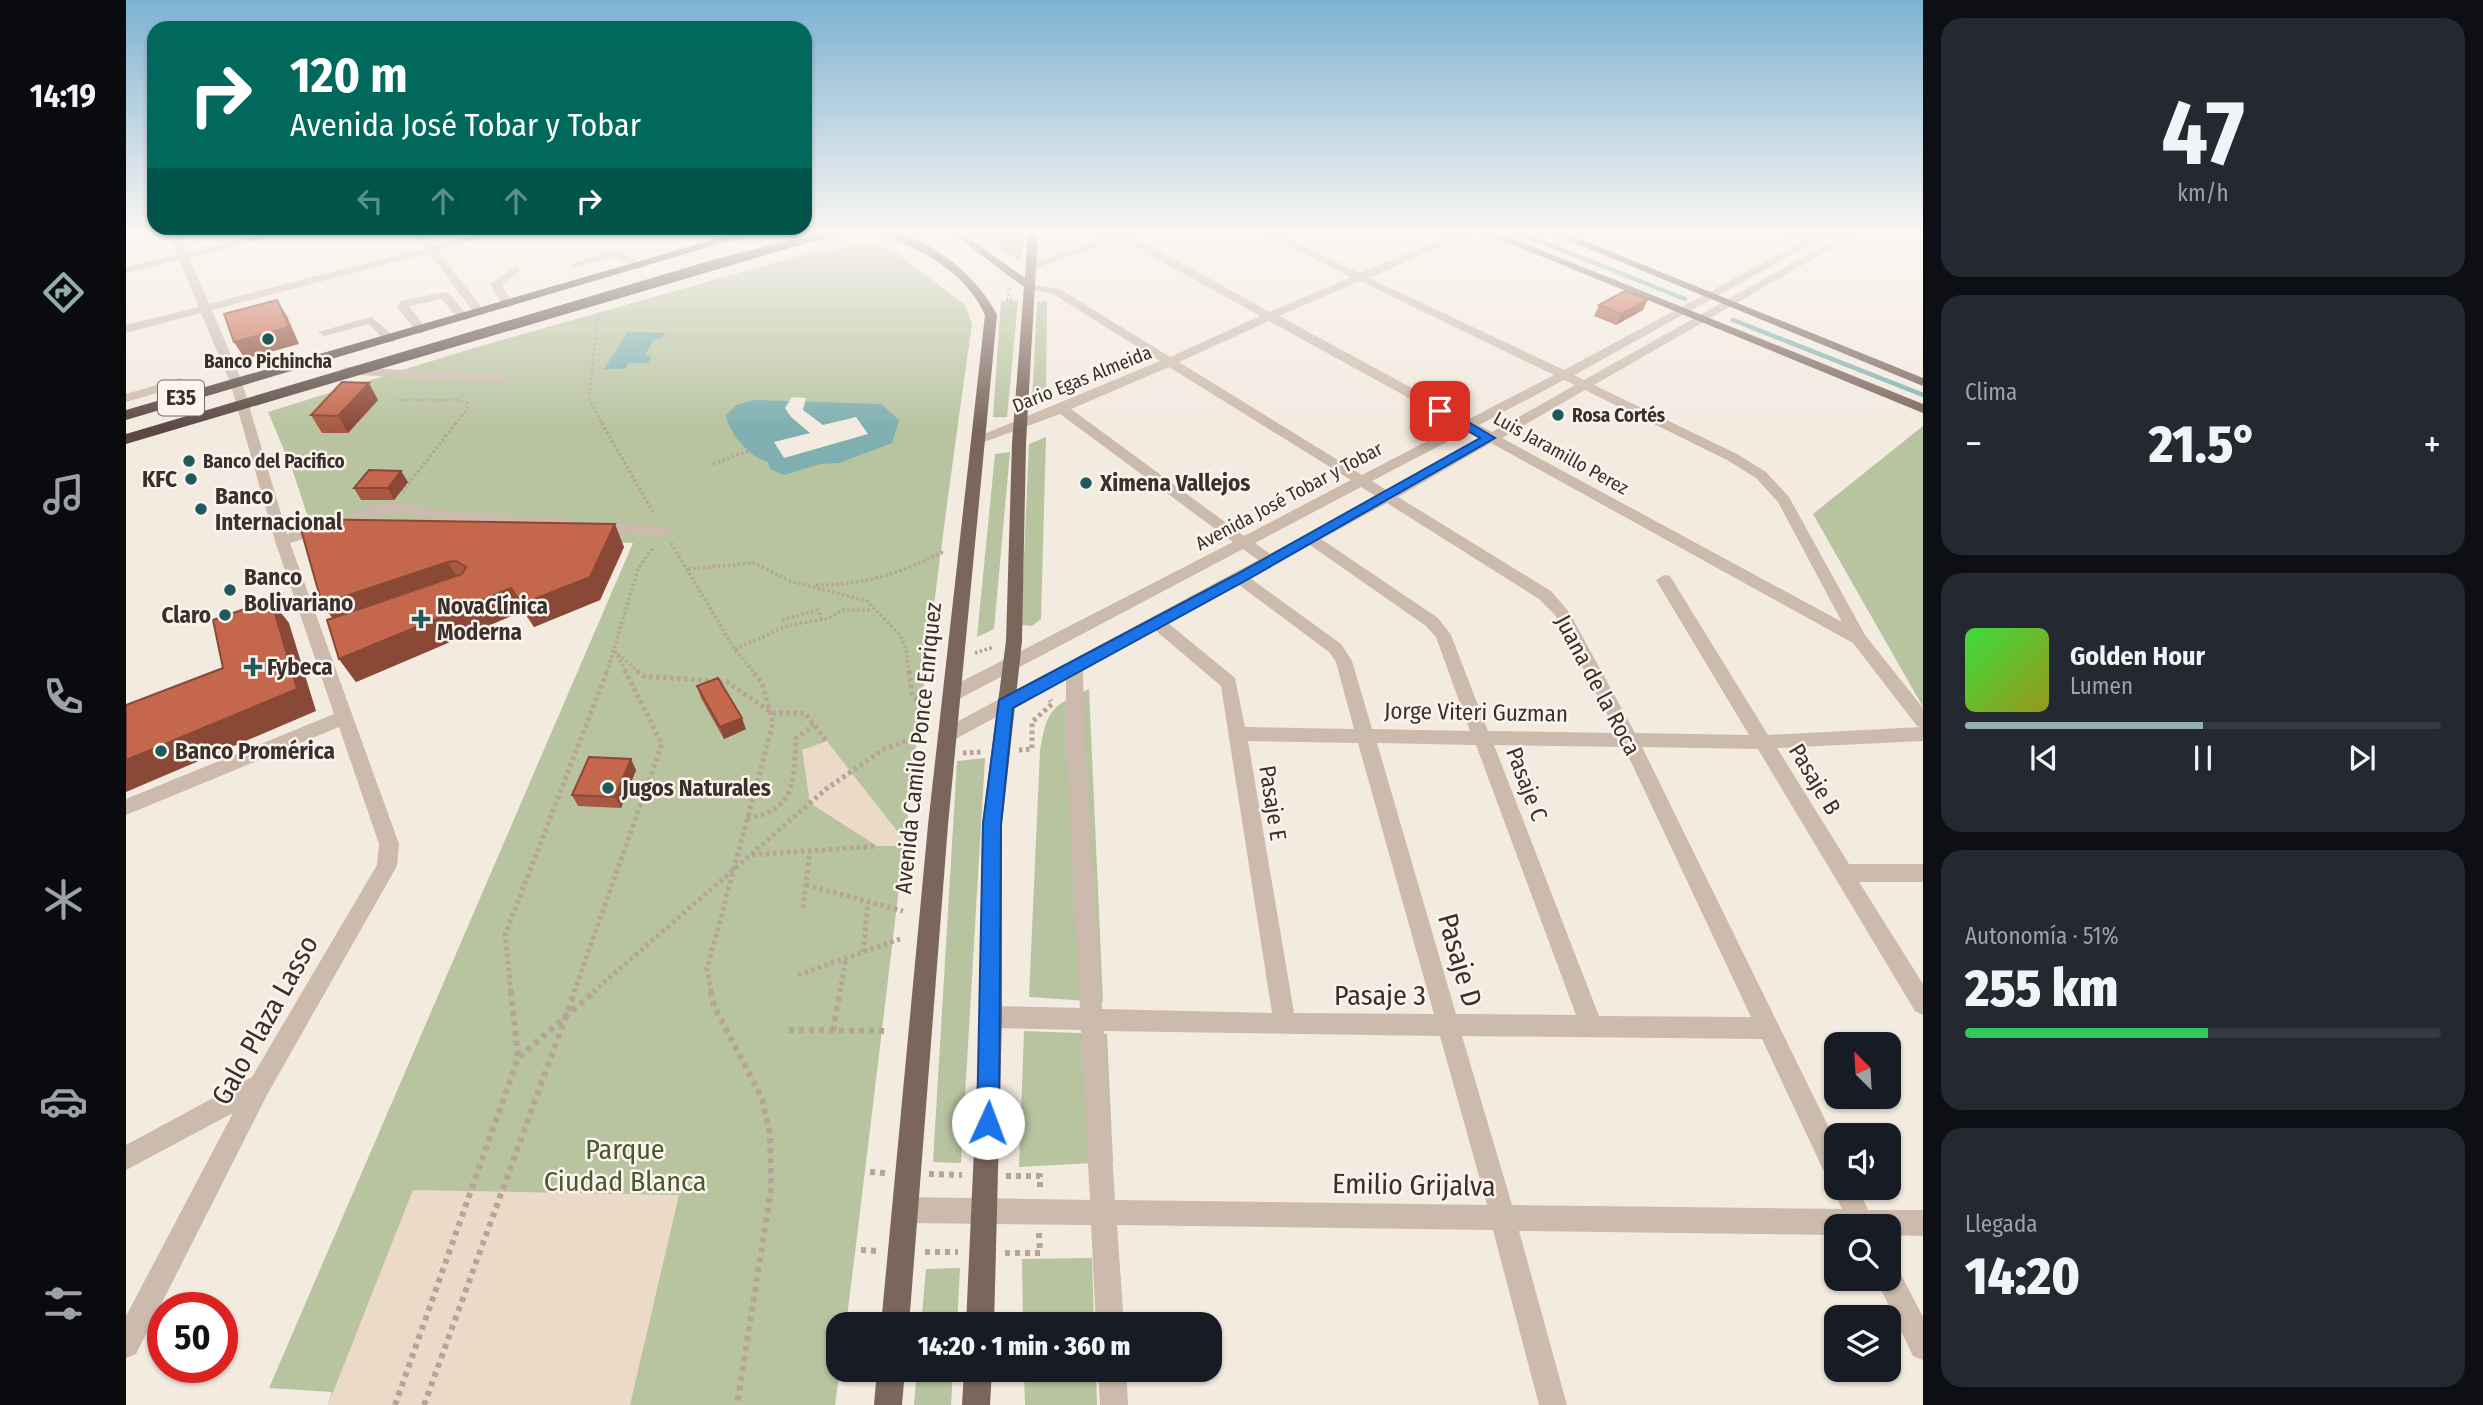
<!DOCTYPE html>
<html lang="es">
<head>
<meta charset="utf-8">
<style>
	body { margin:0; font-family:"Fira Sans Condensed",sans-serif; background:#242831; color:#f1f3f6; height:100vh; display:flex; flex-direction:column; font-size:26px; white-space:nowrap }
	* { box-sizing:border-box; margin:0 }
	p { font-size:23px; color:#9ea1a6 }
	.icon { flex:none; width:38px; height:38px; fill:none; stroke:currentColor; stroke-width:2; stroke-linecap:round; stroke-linejoin:round }
	.map { position:relative; flex:1; overflow:hidden }
	.panel { display:flex; flex-direction:column; gap:18px; padding:18px; background:#0d0f14; width:560px }
	.panel>* { flex:none }
	.top-card { position:absolute; left:21px; top:21px; width:665px; height:214px; border-radius:21px; box-shadow:0 2px 5px #0004; background:#00695c; color:#fff; overflow:hidden }
	.needle { width:46px; rotate:336deg }
	.controls { position:absolute; left:1698px; top:1032px; display:grid; gap:14px }
	.controls a { display:grid; place-items:center; width:77px; height:77px; border-radius:14px; background:#171b24; box-shadow:0 2px 5px #0004; font-size:35px }
	.speed { position:absolute; left:21px; top:1292px; display:flex; gap:14px; font-size:35px; font-weight:700; text-align:center }
	.speed>* { display:grid; place-content:center; width:91px; height:91px; border-radius:50%; background:#171b24; box-shadow:0 2px 5px #0004; line-height:1 }
	.speed .limit { border:10px solid #d22; background:#fff; color:#111 }
	.pin { position:absolute; display:grid; place-items:center; width:60px; height:60px; color:#fff; margin:-30px; border-radius:14px; box-shadow:0 4px 10px #0006 }
	.me { position:absolute; width:77px; margin:-38px; rotate:2deg; stroke-linejoin:round; filter:drop-shadow(0 0 5px #0008) }
	.turn { display:flex; align-items:center; gap:24px; height:147px; padding:0 28px; font-size:32px }
	.turn .icon { width:91px; height:91px; stroke-width:2.5 }
	.turn b { display:block; font-size:49px; line-height:60px }
	.lanes { display:flex; align-items:center; height:66px; padding:0 28px; background:#0003; justify-content:center; gap:35px; direction:ltr }
	.lanes .off { opacity:.35 }
	.big { font-size:52px; font-weight:800; line-height:1.1 }
	.panel .widget { flex:1; display:flex; flex-direction:column; justify-content:center; gap:10px; min-width:0; padding:0 24px; border-radius:21px; background:#242831 }
	.panel .dial { align-items:center; gap:0 }
	.dial b { font-size:91px; line-height:1 }
	.song { display:flex; align-items:center; gap:21px }
	.cover { width:84px; height:84px; border-radius:10px; background:linear-gradient(135deg,hsl(120 70% 55%),hsl(60 70% 35%)) }
	.played { height:7px; border-radius:4px; background:linear-gradient(90deg,#93aeb0 50%,#363941 50%) }
	.keys { display:flex; justify-content:space-around; direction:ltr }
	.heat { display:flex; justify-content:space-between; align-items:center; font-size:38px; direction:ltr }
	.charge { height:10px; border-radius:5px; background:linear-gradient(90deg,#34c759 51%,#363941 0) }
	.trip { position:absolute; left:700px; top:1312px; width:396px; height:70px; border-radius:21px; background:#171b24; box-shadow:0 2px 5px #0004; font-weight:800; line-height:70px; text-align:center }
	main { display:flex; flex:1; min-height:0 }
	.tabs { display:flex; flex-direction:column; width:126px; justify-content:space-around; align-items:center; background:#090b0e; color:#9ea1a6 }
	.tabs .icon { width:49px; height:49px }
	.tabs .active { color:#93aeb0 }
	.tabs b { font-size:32px; color:#f1f3f6 }
	.map>svg:first-child { display:block }
	.green { fill:#b8c3a0 }
	.plaza { fill:#ebdac8 }
	.water { fill:#7fafb0 }
	.pier { fill:#f3eae0 }
	.lines { fill:none; stroke-linecap:round; stroke-linejoin:round }
	.stream { stroke:#7fafb0; stroke-width:4.5 }
	.path-far3 { stroke:#b8a496; stroke-width:2.5; stroke-dasharray:2.5 2.5; stroke-linecap:butt }
	.path-far2 { stroke:#b8a496; stroke-width:3.5; stroke-dasharray:2.5 2.5; stroke-linecap:butt }
	.path-far1 { stroke:#b8a496; stroke-width:5; stroke-dasharray:3.5 3.5; stroke-linecap:butt }
	.path { stroke:#b8a496; stroke-width:6; stroke-dasharray:5 5; stroke-linecap:butt }
	.minor { fill:#ccbaac; fill-rule:evenodd }
	.major { fill:#7b665c; fill-rule:evenodd }
	.highway { fill:#5a4942; fill-rule:evenodd }
	.wall { fill:#a95942 }
	.shaded-wall { fill:#8a4836 }
	.building { fill:#c5674d; stroke:#8a4836; stroke-width:2 }
	.route { fill:#1a73e8; stroke:#114b97; stroke-width:2 }
	.poi-dot { fill:#20595b; stroke:#faf4ed; stroke-width:2.5 }
	.labels { text-anchor:middle; dominant-baseline:central; stroke-width:5; stroke-linejoin:round; paint-order:stroke }
	.far-poi-label { font-size:19px; font-weight:bold; fill:#3a2f2b; stroke:#faf4ed; text-anchor:start }
	.far-street-label { font-size:19px; fill:#3a2f2b; stroke:#faf4ed }
	.shield { fill:#faf4ed; stroke:#746a65; stroke-width:2 }
	.shield-label { font-size:21px; font-weight:bold; fill:#3a2f2b }
	.poi-label { font-size:23px; font-weight:bold; fill:#3a2f2b; stroke:#faf4ed; text-anchor:start }
	.street-label { font-size:23px; fill:#3a2f2b; stroke:#faf4ed }
	.near-street-label { font-size:28px; fill:#3a2f2b; stroke:#faf4ed }
	.near-park-label { font-size:28px; fill:#4a582e; stroke:#faf4ed }
</style>
</head>
<body>
<main>
<nav class="tabs">
<b>14:19</b>
<svg class="icon active" aria-label="directions" viewBox="0 0 24 24"><path d="M12 3l9 9-9 9-9-9zM9 14v-3h6M13 9l2 2-2 2"/></svg>
<svg class="icon" aria-label="music" viewBox="0 0 24 24"><path d="M9 18V5l10-2v13"/><circle cx="6" cy="18" r="3"/><circle cx="16" cy="16" r="3"/></svg>
<svg class="icon" aria-label="phone" viewBox="0 0 24 24"><path d="M5 4h4l2 5-3 2q2 4 5 5l2-3 5 2v4C11 20 4 13 5 4z"/></svg>
<svg class="icon" aria-label="climate" viewBox="0 0 24 24"><path d="M12 3v18M4 7l16 10M4 17L20 7"/></svg>
<svg class="icon" aria-label="car" viewBox="0 0 24 24"><path d="M5 17H2v-5l4-1 3-4h7l3 4 3 1v5h-3M9 17h6M6 11h13"/><circle cx="7" cy="17" r="2"/><circle cx="17" cy="17" r="2"/></svg>
<svg class="icon" aria-label="filters" viewBox="0 0 24 24"><path d="M4 7h16M4 17h16"/><circle cx="9" cy="7" r="2"/><circle cx="15" cy="17" r="2"/></svg>
</nav>
<div class="map">
<svg width="1797" height="1405" viewBox="0 0 1797 1405">
	<rect width="100%" height="100%" fill="#f3eae0"/>
	<g class="green">
		<path d="M851,232H899L894,262Z"/>
		<path d="M737,244L758,247L770,252L839,305L846,324C798,656 762,991 720,1325H712L714,1370L709,1405H202L206,1392L143,1388L507,543L188,535L166,469L142,412L341,350L679,254Z"/>
		<path d="M875,301H892L881,417H867Z"/>
		<path d="M921,301L920,396L906,401L911,302Z"/>
		<path d="M1797,426V707L1687,514Z"/>
		<path d="M920,437L915,619L906,626L895,625L903,444Z"/>
		<path d="M884,452L868,629L851,637L869,454Z"/>
		<path d="M963,689L977,1002L903,997L914,751C920,711 926,705 963,689Z"/>
		<path d="M859,758L835,1163L807,1162L831,761Z"/>
		<path d="M898,1031L981,1034L987,1162L893,1167Z"/>
		<path d="M966,1258L968,1325H897L896,1259Z"/>
		<path d="M834,1268L831,1325H795L800,1269Z"/>
		<path d="M791,1370H827L825,1405H788Z"/>
		<path d="M898,1370H970L971,1405H899Z"/>
	</g>
	<g class="plaza">
		<path d="M701,741L724,771L783,846H751L684,803L676,750Z"/>
		<path d="M287,1190L553,1195L504,1405H202Z"/>
	</g>
	<g class="water">
		<path d="M502,332L539,333L535,339H528L519,355L526,356L522,363H503L499,369H478Z"/>
		<path d="M627,400L755,404L773,420L766,443L713,463L694,464L658,475L644,469L642,462C625,458 602,433 600,415L611,405Z"/>
	</g>
	<path class="pier" d="M666,397L680,398L677,410L697,425L730,417L742,434L658,458L648,442L684,433L665,417L659,408Z"/>
	<g class="lines">
		<g class="stream">
			<path d="M1391,232L1559,299"/>
			<path d="M1607,320L1797,395"/>
		</g>
		<g class="path-far3">
			<path d="M884,288L881,300H889"/>
			<path d="M472,313L463,399L477,425"/>
			<path d="M270,400H333L341,403L342,408L329,425"/>
		</g>
		<g class="path-far2">
			<path d="M476,423L528,514"/>
			<path d="M587,464L622,451"/>
			<path d="M276,492L330,423"/>
			<path d="M545,543L609,650L628,672"/>
			<path d="M562,569L628,563L664,581L741,601L774,635L780,648L783,672"/>
			<path d="M690,585C737,586 777,572 819,551"/>
			<path d="M656,620L692,610L696,620"/>
			<path d="M609,649L663,625L700,619L717,610H746"/>
			<path d="M489,651L500,672"/>
			<path d="M849,653L868,647"/>
			<path d="M492,654L513,672"/>
			<path d="M481,672L512,569L528,546"/>
		</g>
		<g class="path-far1">
			<path d="M511,671L517,676L601,682L646,713H679L701,741"/>
			<path d="M783,671L786,694L800,712"/>
			<path d="M893,750L906,749V722L926,704L924,700"/>
			<path d="M837,753L856,752"/>
			<path d="M621,818C670,811 668,780 670,738L688,725"/>
			<path d="M626,855L751,846"/>
			<path d="M680,885L777,911"/>
			<path d="M677,908L684,851"/>
			<path d="M737,952L742,902"/>
			<path d="M672,975L774,939"/>
			<path d="M385,992L379,935L481,671"/>
			<path d="M448,992L536,744L499,671"/>
			<path d="M467,992L700,789L758,749L797,735"/>
			<path d="M585,992L581,969L647,723L636,682L626,671"/>
			<path d="M714,992L720,959"/>
		</g>
		<g class="path">
			<path d="M385,991L392,1057"/>
			<path d="M585,991L588,1006L636,1098L644,1135L645,1189L611,1405"/>
			<path d="M663,1030L761,1031"/>
			<path d="M707,1031L714,991"/>
			<path d="M744,1172L759,1173"/>
			<path d="M803,1174L836,1175"/>
			<path d="M880,1176H914V1190"/>
			<path d="M735,1250L752,1251"/>
			<path d="M799,1252H832"/>
			<path d="M879,1253H914L913,1233"/>
			<path d="M269,1405L392,1058L469,991"/>
			<path d="M298,1405L449,991"/>
		</g>
		<g class="minor">
			<path d="M42,232H52L61,252L143,232H160L63,258L83,304L299,248L288,232H298L308,245L361,232H377L312,251L358,311V315H350L303,253L86,310L116,382L161,534L265,502L314,510L440,519L447,524L440,529L314,520L266,512L164,543L273,844L271,866L142,1093L10,1354L0,1358V1316L107,1113L0,1170V1145L126,1077L251,865L253,844L213,727L0,815V799L208,714L149,541L104,382L75,313L0,333V325L73,307L53,260L0,273V267L51,254Z"/>
			<path d="M985,232H1005L1004,235L1144,312L1225,277L1134,232H1147L1234,273L1333,232H1346L1243,278L1438,370L1678,241L1655,232H1670L1686,237L1695,232H1707L1448,375L1458,380L1722,232H1734L1468,385L1611,454L1640,472L1663,497L1739,635L1797,708V741L1651,748L1723,864H1797V882H1733L1797,984V1015L1789,1011L1632,749L1516,747L1710,1142V1188H1732L1742,1210H1797V1236L1762,1235V1227H1710V1235L1393,1231L1441,1405H1413L1367,1230L991,1225L998,1325H970L965,1225L779,1223L770,1219L766,1210L770,1201L779,1197L964,1200L955,1030L865,1028L857,1025L854,1017L857,1009L865,1006L954,1008L940,740V679L826,741H814L811,736L814,731L1132,560L1117,549L833,699L827,701L818,694L821,689L1107,542L934,414L858,442L853,443L846,439L1034,361L927,294L899,288V284L934,289L1044,357L1134,316L995,239L909,268L900,266L987,234ZM1234,281L1428,375L1343,419L1153,316ZM1143,321L1332,425L1236,475L1053,362ZM1043,367L1225,480L1118,536L945,409ZM1438,380L1449,385L1366,432L1353,425ZM1459,390L1601,460L1630,478L1652,502L1716,622L1376,438ZM1342,431L1355,438L1262,491L1246,481ZM1365,443L1727,643L1791,726L1795,727L1642,735L1544,576L1538,575L1530,580L1623,735L1509,733L1443,612L1425,591L1272,497ZM1235,487L1251,497L1144,554L1129,543ZM1261,503L1413,599L1429,615L1491,733L1362,731L1325,635L1312,618L1195,539ZM1184,545L1300,626L1310,637L1344,731L1246,729L1226,661L1215,644L1124,578ZM1112,584L1203,652L1210,662L1228,729L1119,727L1109,678L1042,623ZM1029,630L1095,686L1146,1013L976,1009L958,740L957,670ZM1122,741L1232,743L1308,1014L1168,1013ZM1251,743L1350,745L1450,1015L1330,1014ZM1368,745L1498,747L1625,1017L1473,1016ZM978,1031L1314,1036L1361,1205L989,1200ZM1336,1036L1636,1039L1701,1178L1709,1181L1706,1188L1716,1209L1386,1205Z"/>
			<path d="M491,249L520,267L511,269L490,256L448,268L443,265Z"/>
			<path d="M389,267L393,268V272L376,285L388,305L382,308L378,307L364,284Z"/>
			<path d="M319,292L323,293L343,318L341,320H333L316,299L283,306L301,330L295,334L291,332L271,307L275,301Z"/>
			<path d="M245,317L268,336V342H260L243,324L198,336L192,332Z"/>
			<path d="M220,367L377,375L383,379L377,383L216,374L214,371Z"/>
			<path d="M54,378L60,382L58,385L0,402V394Z"/>
			<path d="M468,521L538,526L545,531L538,536L463,529V523Z"/>
			<path d="M1762,1263L1771,1267L1797,1317V1360L1787,1356L1750,1279H1762Z"/>
			<path d="M972,1370H1000L1002,1405H974Z"/>
		</g>
		<g class="major">
			<path d="M756,232C799,231 853,278 871,315L822,825L783,1325H755L802,825L859,315C844,282 817,263 786,247C776,242 764,239 756,232Z"/>
			<path d="M824,232H835L899,278L902,232H912L900,443L896,641L876,825V1017L868,1325H840L854,1017L856,825L880,641L886,443L898,287Z"/>
			<path d="M1356,232H1370L1797,404V413Z"/>
			<path d="M1422,232H1436L1797,378V386Z"/>
			<path d="M751,1370H779L776,1405H748Z"/>
			<path d="M838,1370H866L864,1405H836Z"/>
		</g>
		<g class="highway">
			<path d="M614,232H633L0,420V410Z"/>
			<path d="M698,232H718L0,444V434L590,259Z"/>
		</g>
	</g>
	<g class="wall">
		<path d="M1473,305L1517,310L1490,325L1468,316Z"/>
		<path d="M252,400L222,433H196L185,415Z"/>
		<path d="M282,482L268,500H235L228,488Z"/>
		<path d="M172,519L498,547L474,600L408,627L397,611L230,682L213,659L207,618Z"/>
		<path d="M571,686L620,729L598,739L575,698Z"/>
		<path d="M510,770L495,808L452,806L446,795Z"/>
	</g>
	<g class="shaded-wall">
		<path d="M1522,299L1517,310L1490,325L1495,314Z"/>
		<path d="M151,300L161,316L173,344L119,359L108,342Z"/>
		<path d="M243,383L252,400L222,433L212,416Z"/>
		<path d="M275,471L282,482L268,500L262,488Z"/>
		<path d="M489,524L498,547L474,600L408,627L396,604Z"/>
		<path d="M322,562L335,585L213,627L196,604Z"/>
		<path d="M385,588L397,611L230,682L213,659Z"/>
		<path d="M145,600L163,623L190,711L0,792V760L171,689Z"/>
		<path d="M616,718L620,729L598,739L594,727Z"/>
		<path d="M505,759L510,770L495,808L489,797Z"/>
	</g>
	<g class="building">
		<path d="M1499,291L1522,299L1495,314L1473,305Z"/>
		<path d="M151,300L163,327L108,342L98,314Z"/>
		<path d="M216,382L243,383L212,416L185,415Z"/>
		<path d="M243,470L275,471L262,488H228Z"/>
		<path d="M172,519L489,524L464,577L396,604L385,588L213,659L201,620L336,574L340,567L330,561L322,562L196,604Z"/>
		<path d="M145,600L171,689L0,760V705L97,668L87,620Z"/>
		<path d="M592,678L616,718L594,727L571,686Z"/>
		<path d="M463,757L505,759L489,797L446,795Z"/>
	</g>
	<linearGradient id="sky" x2="0" y2="1"><stop stop-color="#7eb2d2"/><stop offset="0.54" stop-color="#faf6f1"/><stop offset="1" stop-color="#faf6f1" stop-opacity="0"/></linearGradient>
	<rect width="1797" height="429" fill="url(#sky)"/>
	<path class="route" d="M1310,408H1319L1369,438L1119,581L887,708L875,824L873,1123L870,1131L862,1134L855,1131L851,1123L857,824L873,700L1109,575L1354,438L1310,413Z"/>
	<g class="poi-dot">
		<circle cx="142" cy="339" r="7"/>
		<circle cx="1432" cy="415" r="7"/>
		<circle cx="63" cy="461" r="7"/>
		<circle cx="65" cy="479" r="7"/>
		<circle cx="960" cy="483" r="7"/>
		<circle cx="75" cy="509" r="7"/>
		<circle cx="104" cy="590" r="7"/>
		<circle cx="99" cy="615" r="7"/>
		<path d="M291.5 608.5h7v7h7v7h-7v7h-7v-7h-7v-7h7z"/>
		<path d="M123.5 656.5h7v7h7v7h-7v7h-7v-7h-7v-7h7z"/>
		<circle cx="35" cy="751" r="7"/>
		<circle cx="482" cy="788" r="7"/>
	</g>
	<g class="labels">
		<g class="far-poi-label">
			<text x="142" y="361" text-anchor="middle">Banco Pichincha</text>
			<text x="1446" y="415">Rosa Cortés</text>
			<text x="77" y="461">Banco del Pacifico</text>
		</g>
		<g class="far-street-label">
			<text transform="translate(956 379) rotate(-22)">Dario Egas Almeida</text>
			<text transform="translate(1435 453) rotate(29)">Luis Jaramillo Perez</text>
			<text transform="translate(1163 496) rotate(-28)">Avenida José Tobar y Tobar</text>
		</g>
		<rect class="shield" x="32" y="380.5" width="46" height="35" rx="5"/>
		<g class="shield-label">
			<text x="55" y="398">E35</text>
		</g>
		<g class="poi-label">
			<text x="51" y="479" text-anchor="end">KFC</text>
			<text x="974" y="483">Ximena Vallejos</text>
			<text x="89" y="496">Banco<tspan x="89" dy="26">Internacional</tspan></text>
			<text x="118" y="577">Banco<tspan x="118" dy="26">Bolivariano</tspan></text>
			<text x="311" y="606">NovaClínica<tspan x="311" dy="26">Moderna</tspan></text>
			<text x="85" y="615" text-anchor="end">Claro</text>
			<text x="141" y="667">Fybeca</text>
			<text x="49" y="751">Banco Promérica</text>
			<text x="496" y="788">Jugos Naturales</text>
		</g>
		<g class="street-label">
			<text transform="translate(1472 685) rotate(62)">Juana de la Roca</text>
			<text transform="translate(1350 712) rotate(1)">Jorge Viteri Guzman</text>
			<text transform="translate(792 748) rotate(-84)">Avenida Camilo Ponce Enriquez</text>
			<text transform="translate(1689 779) rotate(59)">Pasaje B</text>
			<text transform="translate(1401 784) rotate(69)">Pasaje C</text>
			<text transform="translate(1147 803) rotate(81)">Pasaje E</text>
		</g>
		<g class="near-street-label">
			<text transform="translate(1334 960) rotate(74)">Pasaje D</text>
			<text x="1254" y="995">Pasaje 3</text>
			<text transform="translate(139 1020) rotate(-61)">Galo Plaza Lasso</text>
			<text transform="translate(1288 1185) rotate(1)">Emilio Grijalva</text>
		</g>
		<g class="near-park-label">
			<text x="499" y="1149">Parque<tspan x="499" dy="32">Ciudad Blanca</tspan></text>
		</g>
	</g>
</svg>
<div class="controls">
<a><svg class="needle" viewBox="-14 -14 28 28"><path d="M0-13l5 13h-10z" fill="#e53935"/><path d="M0 13l5-13h-10z" fill="#9ea1a6"/></svg></a>
<a><svg class="icon" aria-label="sound" viewBox="0 0 24 24"><path d="M4 9h4l5-4v14l-5-4H4zM17 9q2 3 0 6"/></svg></a>
<a><svg class="icon" aria-label="search" viewBox="0 0 24 24"><circle cx="10" cy="10" r="6"/><path d="M15 15l6 6"/></svg></a>
<a><svg class="icon" aria-label="layers" viewBox="0 0 24 24"><path d="M12 4l9 5-9 5-9-5zM3 14l9 5 9-5"/></svg></a>
</div>
<div class="speed"><div class="limit">50</div></div>
<div class="pin" style="left:1314px;top:411px;background:#d93025"><svg class="icon" aria-label="arrive" viewBox="0 0 24 24"><path d="M6 21V4h12l-3 4 3 4H6"/></svg></div>
<svg class="me" style="left:862px;top:1123px" viewBox="-20 -20 40 40"><circle r="19" fill="#fff"/><path d="M0-13L10 11 0 6-10 11z" fill="#1a73e8"/></svg>
<div class="trip">14:20 · 1 min · 360 m</div>
<div class="top-card">
<div class="turn"><svg class="icon" aria-label="right" viewBox="0 0 24 24"><path d="M7 20v-9h11M14 6l5 5-5 5"/></svg><div><b>120 m</b>Avenida José Tobar y Tobar</div></div>
<div class="lanes"><svg class="icon off" aria-label="left" viewBox="0 0 24 24"><path d="M17 20v-9H6M10 6l-5 5 5 5"/></svg><svg class="icon off" aria-label="ahead" viewBox="0 0 24 24"><path d="M12 20V5M6 11l6-6 6 6"/></svg><svg class="icon off" aria-label="ahead" viewBox="0 0 24 24"><path d="M12 20V5M6 11l6-6 6 6"/></svg><svg class="icon" aria-label="right" viewBox="0 0 24 24"><path d="M7 20v-9h11M14 6l5 5-5 5"/></svg></div>
</div>
</div>
<section class="panel">
<div class="widget dial"><b>47</b><p>km/h</p></div>
<div class="widget"><p>Clima</p>
<div class="heat"><a>−</a><b class="big">21.5°</b><a>+</a></div>
</div>
<div class="widget">
<div class="song"><i class="cover"></i><div><b>Golden Hour</b><p>Lumen</p></div></div>
<div class="played"></div>
<div class="keys"><svg class="icon" aria-label="previous" viewBox="0 0 24 24"><path d="M18 5L8 12l10 7zM5 5v14"/></svg><svg class="icon" aria-label="pause" viewBox="0 0 24 24"><path d="M8 5v14M16 5v14"/></svg><svg class="icon" aria-label="next" viewBox="0 0 24 24"><path d="M6 5l10 7-10 7zM19 5v14"/></svg></div>
</div>
<div class="widget"><p>Autonomía · 51%</p><b class="big">255 km</b><div class="charge"></div></div>
<div class="widget"><p>Llegada</p><b class="big">14:20</b></div>
</section>
</main>
</body>
</html>
